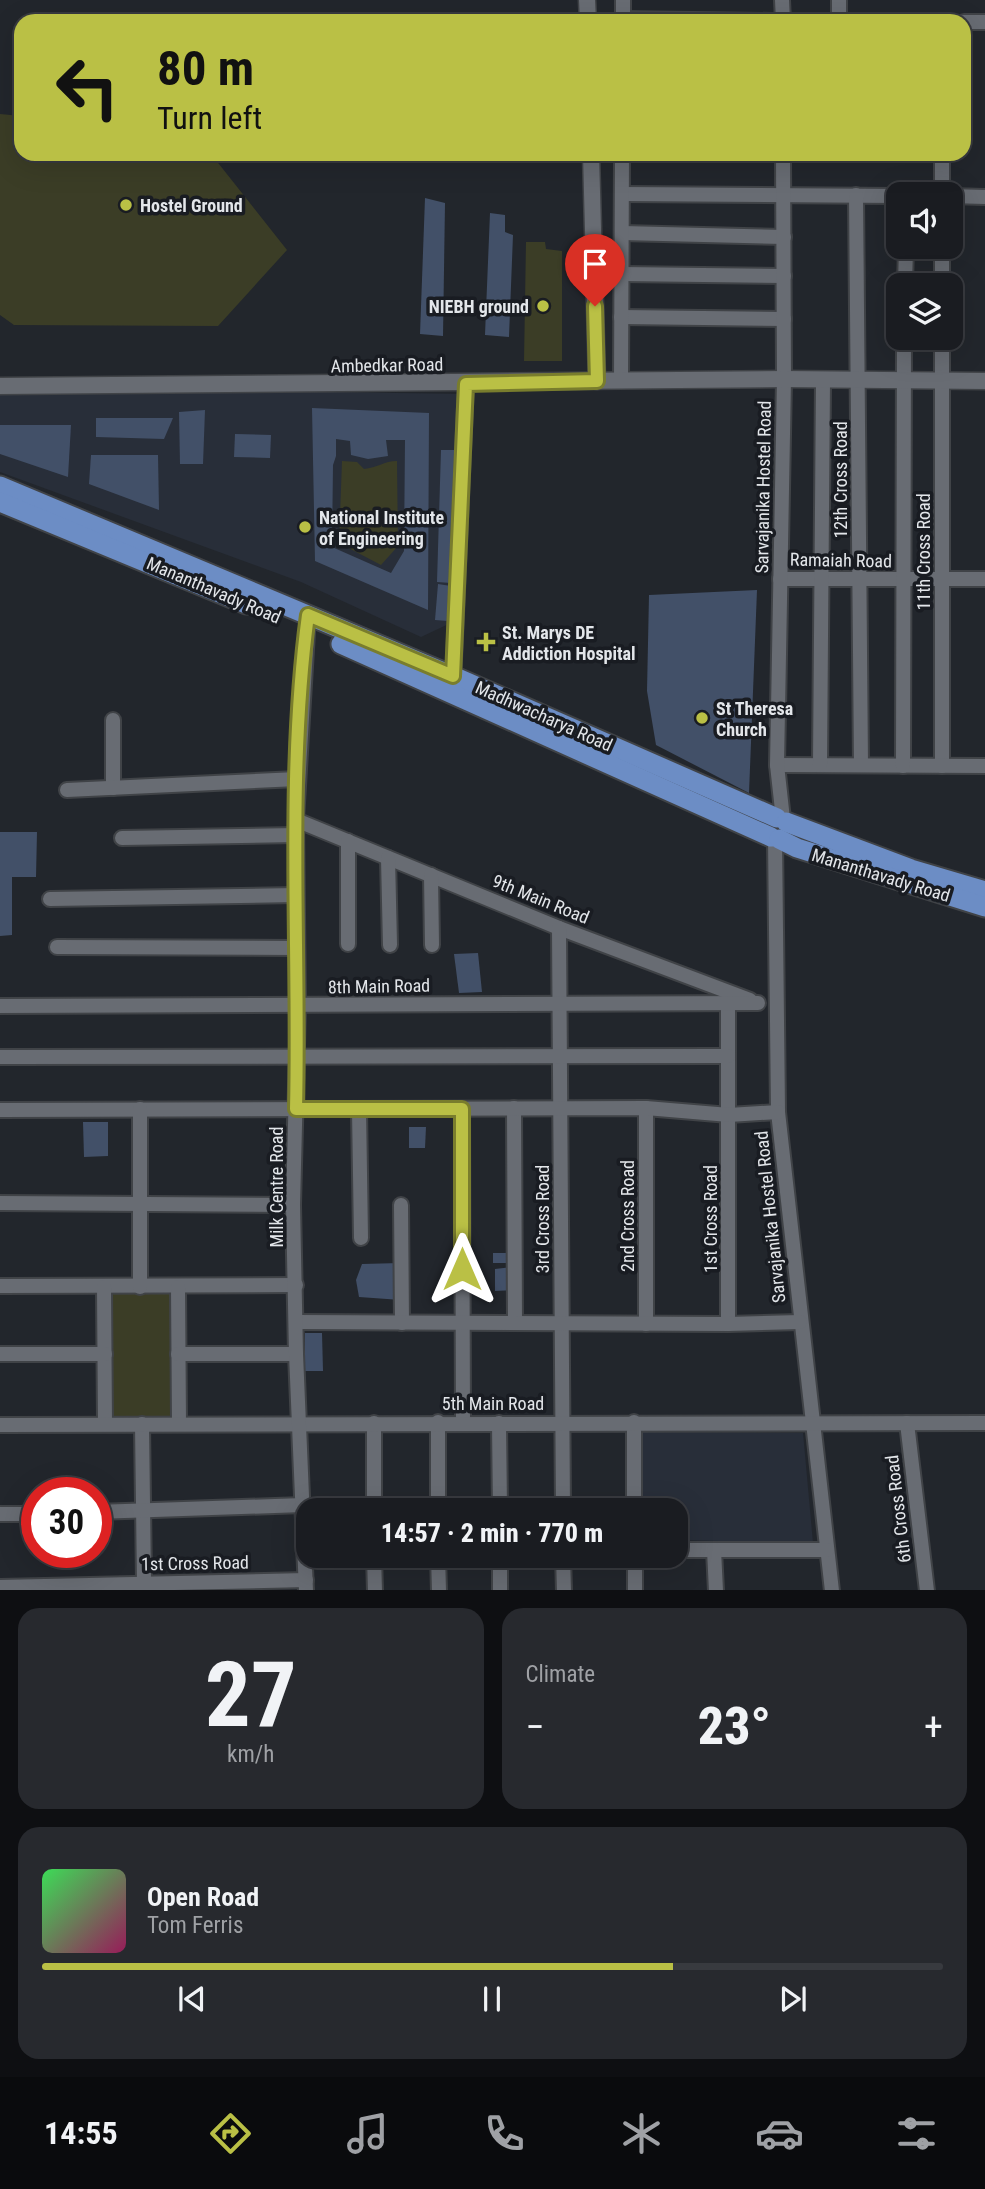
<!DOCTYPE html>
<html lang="en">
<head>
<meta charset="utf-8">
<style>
	body { margin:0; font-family:"Roboto Condensed",sans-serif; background:#27292e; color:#f1f3f6; height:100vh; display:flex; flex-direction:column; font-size:26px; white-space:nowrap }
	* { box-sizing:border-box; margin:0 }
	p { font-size:23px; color:#9fa1a5 }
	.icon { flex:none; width:38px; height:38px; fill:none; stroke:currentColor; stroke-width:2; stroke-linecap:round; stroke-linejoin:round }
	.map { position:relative; height:1590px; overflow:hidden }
	.details { display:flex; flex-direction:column; gap:18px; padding:18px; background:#0e0f12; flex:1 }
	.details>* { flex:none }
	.hud { position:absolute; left:14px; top:14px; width:957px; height:147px; border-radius:21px; box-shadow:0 7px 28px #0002,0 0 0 2px #383a3f; background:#bac045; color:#111; overflow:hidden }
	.controls { position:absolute; left:886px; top:182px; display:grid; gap:14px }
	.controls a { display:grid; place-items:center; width:77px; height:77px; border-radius:14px; background:#1a1c21; box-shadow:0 7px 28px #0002,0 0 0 2px #383a3f; font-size:35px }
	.speed { position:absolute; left:21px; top:1477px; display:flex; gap:14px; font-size:35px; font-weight:700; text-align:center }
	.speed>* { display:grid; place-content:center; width:91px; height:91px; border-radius:50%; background:#1a1c21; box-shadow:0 7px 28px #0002,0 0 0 2px #383a3f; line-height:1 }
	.speed .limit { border:10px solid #d22; background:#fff; color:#111 }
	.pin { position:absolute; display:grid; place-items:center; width:60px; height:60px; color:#fff; margin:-72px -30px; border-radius:50% 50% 50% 0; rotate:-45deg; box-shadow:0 0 7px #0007 }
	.pin .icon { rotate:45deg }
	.me { position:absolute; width:77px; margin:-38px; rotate:0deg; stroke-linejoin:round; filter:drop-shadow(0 0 5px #0008) }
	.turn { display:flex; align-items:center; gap:24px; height:147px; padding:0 28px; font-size:32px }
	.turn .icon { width:91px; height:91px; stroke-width:2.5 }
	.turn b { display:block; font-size:49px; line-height:60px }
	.big { font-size:52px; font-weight:800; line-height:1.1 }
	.details .card { flex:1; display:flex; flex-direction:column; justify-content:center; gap:10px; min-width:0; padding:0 24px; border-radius:21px; background:#27292e }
	.details .dial { align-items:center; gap:0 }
	.dial b { font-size:91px; line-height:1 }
	.song { display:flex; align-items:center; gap:21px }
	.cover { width:84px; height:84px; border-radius:10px; background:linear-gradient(135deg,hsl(130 70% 55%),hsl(330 70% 35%)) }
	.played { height:7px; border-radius:4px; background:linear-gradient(90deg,#bac045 70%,#383a3f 70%) }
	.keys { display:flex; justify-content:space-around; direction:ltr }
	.heat { display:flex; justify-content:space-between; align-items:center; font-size:38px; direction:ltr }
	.details .tiles { flex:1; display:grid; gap:18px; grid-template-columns:1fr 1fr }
	.card:last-child { grid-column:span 2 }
	.trip { position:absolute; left:296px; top:1498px; width:392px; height:70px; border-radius:21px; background:#1a1c21; box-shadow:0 7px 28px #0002,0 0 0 2px #383a3f; font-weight:800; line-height:70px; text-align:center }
	.menu { display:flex; height:112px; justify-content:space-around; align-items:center; background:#0a0b0d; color:#9fa1a5 }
	.menu .icon { width:49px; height:49px }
	.menu .current { color:#bac045 }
	.menu b { font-size:32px; color:#f1f3f6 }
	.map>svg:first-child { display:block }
	.built { fill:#282e39 }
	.green { fill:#3b3d26 }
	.building { fill:#425068; fill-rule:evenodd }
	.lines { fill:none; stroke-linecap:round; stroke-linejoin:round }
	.minor-casing { stroke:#404347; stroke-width:18 }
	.tertiary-casing { stroke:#404347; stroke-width:19 }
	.primary-casing { stroke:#404347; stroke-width:23 }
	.minor { stroke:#686c73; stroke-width:14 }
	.tertiary { stroke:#686c73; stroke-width:16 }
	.primary { stroke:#6c8dc5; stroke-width:19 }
	.route-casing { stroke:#797d2d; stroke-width:18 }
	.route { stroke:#bac045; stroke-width:12 }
	.poi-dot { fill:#bac045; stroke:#191c22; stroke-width:2.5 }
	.labels { text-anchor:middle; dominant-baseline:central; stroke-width:7; stroke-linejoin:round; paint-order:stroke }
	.poi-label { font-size:18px; font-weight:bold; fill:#e3e6ea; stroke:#191c22; text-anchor:start }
	.street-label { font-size:18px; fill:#e3e6ea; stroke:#191c22 }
</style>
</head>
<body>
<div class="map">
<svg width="985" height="1591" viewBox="0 0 985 1591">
	<rect width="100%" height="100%" fill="#22262c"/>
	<g class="built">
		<path d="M205,390L462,394L457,620L421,637L301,582L0,472V392Z"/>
		<path d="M642,1432L803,1433L813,1543L676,1540V1510H642Z"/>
	</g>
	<g class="green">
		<path d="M0,114L21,116V154H196L215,159L287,250L218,326L14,325L0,315Z"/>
		<path d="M526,242H545L546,249L562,251V361H524Z"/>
		<path d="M342,461L357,462L364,469C377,468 384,461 397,461L398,546L381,565L339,543Z"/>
		<path d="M109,1291H173L174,1419H110Z"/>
	</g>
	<g class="building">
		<path d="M425,198L445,203L443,336L420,334Z"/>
		<path d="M490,213L505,215V232L513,235L509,337L485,335Z"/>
		<path d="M312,408L429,413L428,610L315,561ZM336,439L350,441L351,455L368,459L388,456L386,440H405L404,551L391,573L332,547L333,465L336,456Z"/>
		<path d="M205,410L203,464H180L179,412Z"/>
		<path d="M96,418H173L164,439L96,437Z"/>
		<path d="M0,425H71L68,477L0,454Z"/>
		<path d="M235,434L271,435L270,458L234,457Z"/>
		<path d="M441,450H458L451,583L437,582Z"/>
		<path d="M91,455H158L159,510L89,484Z"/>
		<path d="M438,584L451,586L448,621L435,620Z"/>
		<path d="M757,590L749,793L656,745L647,691L649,595Z"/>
		<path d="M0,832H37L36,877H12V935L0,936Z"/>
		<path d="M478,953L482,992L459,993L454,954Z"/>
		<path d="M83,1122H108V1156L84,1157Z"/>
		<path d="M409,1127H426L425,1148H409Z"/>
		<rect x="493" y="1253" width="19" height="10"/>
		<path d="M400,1263L401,1300L359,1297L356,1280L362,1264Z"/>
		<path d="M512,1267L513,1290L495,1291V1269Z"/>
		<path d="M305,1333H322L323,1371H305Z"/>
	</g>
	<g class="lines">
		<g class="minor-casing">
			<g id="minor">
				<path d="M623,0V21"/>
				<path d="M782,0L783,21"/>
				<path d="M839,0V21"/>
				<path d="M623,19L773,21"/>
				<path d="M964,22H985"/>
				<path d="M622,194L898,196"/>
				<path d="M942,194V154"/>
				<path d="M856,195L861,765"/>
				<path d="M950,196L985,197"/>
				<path d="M622,233L784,237"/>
				<path d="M942,247V285"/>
				<path d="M621,274L784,276"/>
				<path d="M905,285L906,247"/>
				<path d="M621,317L784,319"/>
				<path d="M942,338V766"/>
				<path d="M621,381L622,154"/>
				<path d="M780,579H985"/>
				<path d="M453,683L466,384"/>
				<path d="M113,720V788"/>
				<path d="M777,765L985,766"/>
				<path d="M820,765L823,380"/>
				<path d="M903,766L904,338"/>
				<path d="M67,790L297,779"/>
				<path d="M783,819L777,765L784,379L783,154"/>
				<path d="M296,820L559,928L750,1000"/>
				<path d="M122,838L296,835"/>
				<path d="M775,838L778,1112L832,1591"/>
				<path d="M388,858L390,945"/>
				<path d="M431,875L432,945"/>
				<path d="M50,899L296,895"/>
				<path d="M559,928L563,1510"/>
				<path d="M348,944V841"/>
				<path d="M57,947L297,948"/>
				<path d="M728,1003V1324"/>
				<path d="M0,1006L758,1003"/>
				<path d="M0,1057L728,1056"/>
				<path d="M514,1108L515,1323"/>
				<path d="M646,1108V1324"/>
				<path d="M359,1109L361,1238"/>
				<path d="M462,1109L463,1423"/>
				<path d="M0,1110L646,1108L729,1115L778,1112"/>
				<path d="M0,1203L293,1205"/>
				<path d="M401,1205L402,1323"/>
				<path d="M0,1286L296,1285"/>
				<path d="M104,1287L105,1424"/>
				<path d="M140,1287V1109"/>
				<path d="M178,1287L179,1424"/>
				<path d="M296,1322L728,1324L800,1322"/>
				<path d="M0,1354H105"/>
				<path d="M178,1354H296"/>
				<path d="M438,1422V1510"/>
				<path d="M634,1422V1510"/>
				<path d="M374,1423V1510"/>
				<path d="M499,1423L500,1510"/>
				<path d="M907,1423L927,1591"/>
				<path d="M142,1424L144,1583"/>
				<path d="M0,1425L985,1423"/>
				<path d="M96,1512L303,1505"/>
				<path d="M0,1514H37"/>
				<path d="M676,1550H827"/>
				<path d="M714,1550L716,1591"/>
				<path d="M374,1556L375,1591"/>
				<path d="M438,1556L439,1591"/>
				<path d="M500,1556V1591"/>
				<path d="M563,1556L564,1591"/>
				<path d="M635,1556V1591"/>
				<path d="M0,1587L306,1580"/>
				<path d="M306,1591L296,1354L293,1205L298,1006L296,820L308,615"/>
			</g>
		</g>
		<g class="tertiary-casing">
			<g id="tertiary">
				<path d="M587,0L588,21"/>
				<path d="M591,154L597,381"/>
				<path d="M0,386L784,379L985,381"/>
			</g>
		</g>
		<g class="primary-casing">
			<g id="primary">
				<path d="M0,486L453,676L777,818"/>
				<path d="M0,502L246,604"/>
				<path d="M341,644L771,837"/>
				<path d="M786,822L911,869L985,891"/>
				<path d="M779,839L797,848L985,907"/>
			</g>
		</g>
		<use href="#minor" class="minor"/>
		<use href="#tertiary" class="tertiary"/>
		<use href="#primary" class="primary"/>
	</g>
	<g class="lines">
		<g class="route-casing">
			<path id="route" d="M462,1269V1109H296C300,945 286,779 308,615L453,676L466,384L597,381L595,306"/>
		</g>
		<use href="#route" class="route"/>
	</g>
	<g class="poi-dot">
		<circle cx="126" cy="205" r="7"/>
		<circle cx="543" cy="306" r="7"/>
		<circle cx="305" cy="527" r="7"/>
		<path d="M482.5 631.5h7v7h7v7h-7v7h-7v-7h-7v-7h7z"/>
		<circle cx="702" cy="718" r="7"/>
	</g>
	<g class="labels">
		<g class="poi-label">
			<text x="140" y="205">Hostel Ground</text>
			<text x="529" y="306" text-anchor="end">NIEBH ground</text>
			<text x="319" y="517">National Institute<tspan x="319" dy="21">of Engineering</tspan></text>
			<text x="502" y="632">St. Marys DE<tspan x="502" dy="21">Addiction Hospital</tspan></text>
			<text x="716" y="708">St Theresa<tspan x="716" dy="21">Church</tspan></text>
		</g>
		<g class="street-label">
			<text transform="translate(387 365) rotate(-1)">Ambedkar Road</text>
			<text transform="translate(840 480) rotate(-90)">12th Cross Road</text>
			<text transform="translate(763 487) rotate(-89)">Sarvajanika Hostel Road</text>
			<text transform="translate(923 552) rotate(-90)">11th Cross Road</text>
			<text transform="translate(841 560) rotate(1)">Ramaiah Road</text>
			<text transform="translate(214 590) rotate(23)">Mananthavady Road</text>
			<text transform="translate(544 716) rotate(24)">Madhwacharya Road</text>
			<text transform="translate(881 875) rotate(17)">Mananthavady Road</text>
			<text transform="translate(541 899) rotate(22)">9th Main Road</text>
			<text transform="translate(379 986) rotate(-1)">8th Main Road</text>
			<text transform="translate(276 1187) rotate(-90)">Milk Centre Road</text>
			<text transform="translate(627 1216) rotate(-90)">2nd Cross Road</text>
			<text transform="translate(770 1217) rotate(-96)">Sarvajanika Hostel Road</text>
			<text transform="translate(542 1219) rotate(-90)">3rd Cross Road</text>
			<text transform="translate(710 1219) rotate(-90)">1st Cross Road</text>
			<text x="493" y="1403">5th Main Road</text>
			<text transform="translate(898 1509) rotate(-97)">6th Cross Road</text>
			<text transform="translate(195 1563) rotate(-1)">1st Cross Road</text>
		</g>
	</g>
</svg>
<div class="controls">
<a><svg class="icon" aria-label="sound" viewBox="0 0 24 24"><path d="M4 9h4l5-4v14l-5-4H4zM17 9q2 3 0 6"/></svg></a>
<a><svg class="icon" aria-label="layers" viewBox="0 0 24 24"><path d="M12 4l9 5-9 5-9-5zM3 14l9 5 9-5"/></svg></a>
</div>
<div class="speed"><div class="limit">30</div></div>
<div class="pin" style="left:595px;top:306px;background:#d93025"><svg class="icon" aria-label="arrive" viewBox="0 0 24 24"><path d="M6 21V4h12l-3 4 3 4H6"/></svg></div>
<svg class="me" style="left:462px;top:1269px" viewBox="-20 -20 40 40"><path d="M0-17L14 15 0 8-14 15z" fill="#bac045" stroke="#fff" stroke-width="4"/></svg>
<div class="trip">14:57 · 2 min · 770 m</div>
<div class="hud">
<div class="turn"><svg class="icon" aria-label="left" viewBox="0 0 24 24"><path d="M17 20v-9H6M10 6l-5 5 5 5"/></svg><div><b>80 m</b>Turn left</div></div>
</div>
</div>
<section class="details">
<div class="tiles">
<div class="card dial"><b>27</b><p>km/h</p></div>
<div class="card"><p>Climate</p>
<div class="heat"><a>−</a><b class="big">23°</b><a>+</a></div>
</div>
<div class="card">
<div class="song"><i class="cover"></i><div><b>Open Road</b><p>Tom Ferris</p></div></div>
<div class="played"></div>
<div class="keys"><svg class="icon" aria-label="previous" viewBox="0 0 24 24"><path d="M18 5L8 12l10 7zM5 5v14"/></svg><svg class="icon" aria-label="pause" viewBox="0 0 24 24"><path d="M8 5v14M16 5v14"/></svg><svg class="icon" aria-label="next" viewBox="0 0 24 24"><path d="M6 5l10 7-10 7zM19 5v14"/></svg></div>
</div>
</div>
</section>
<nav class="menu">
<b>14:55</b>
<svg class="icon current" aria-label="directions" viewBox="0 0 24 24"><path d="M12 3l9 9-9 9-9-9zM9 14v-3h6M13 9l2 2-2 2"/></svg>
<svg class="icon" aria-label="music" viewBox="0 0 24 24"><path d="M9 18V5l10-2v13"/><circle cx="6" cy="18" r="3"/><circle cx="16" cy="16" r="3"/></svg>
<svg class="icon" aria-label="phone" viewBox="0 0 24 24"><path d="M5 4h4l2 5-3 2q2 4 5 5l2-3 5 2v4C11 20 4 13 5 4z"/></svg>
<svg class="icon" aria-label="climate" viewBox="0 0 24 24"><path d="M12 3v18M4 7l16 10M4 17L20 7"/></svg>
<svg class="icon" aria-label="car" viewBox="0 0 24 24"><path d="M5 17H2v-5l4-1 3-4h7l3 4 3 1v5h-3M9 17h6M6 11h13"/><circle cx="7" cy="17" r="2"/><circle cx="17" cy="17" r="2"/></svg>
<svg class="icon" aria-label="filters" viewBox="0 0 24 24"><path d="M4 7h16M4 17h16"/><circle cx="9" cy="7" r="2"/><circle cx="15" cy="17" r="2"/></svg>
</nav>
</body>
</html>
